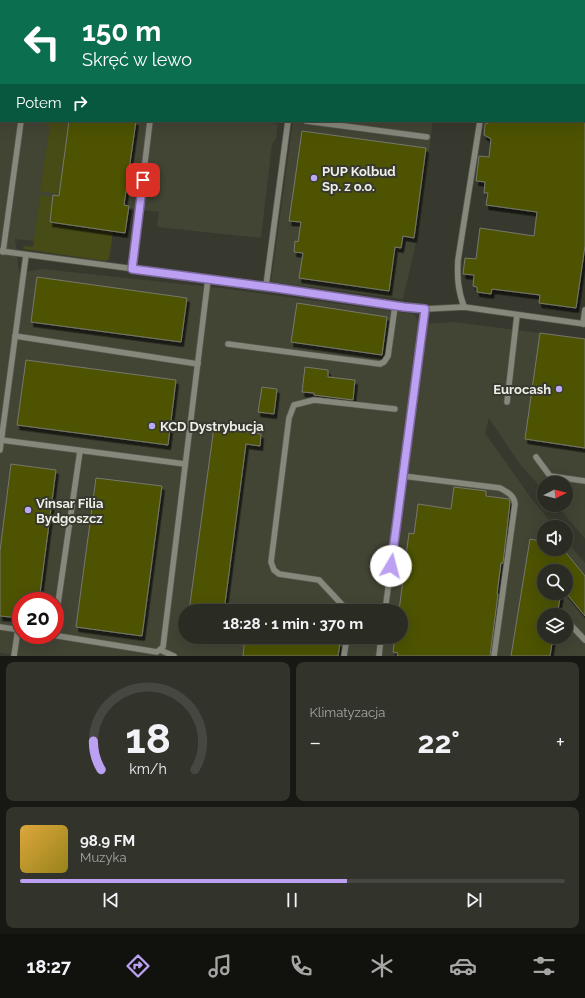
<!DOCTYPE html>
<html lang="pl">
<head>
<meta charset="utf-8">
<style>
	body { margin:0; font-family:Raleway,sans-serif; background:#32332a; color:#f1f3f6; height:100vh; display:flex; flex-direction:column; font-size:15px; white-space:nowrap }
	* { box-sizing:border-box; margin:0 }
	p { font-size:13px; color:#a5a7a5 }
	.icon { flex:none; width:22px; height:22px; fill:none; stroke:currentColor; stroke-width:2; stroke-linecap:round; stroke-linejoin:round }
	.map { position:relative; height:656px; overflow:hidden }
	.details { display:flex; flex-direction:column; gap:6px; padding:6px; background:#171813; flex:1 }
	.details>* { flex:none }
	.hud { position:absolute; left:0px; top:0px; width:585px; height:122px; box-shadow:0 4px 16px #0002,0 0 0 1px #464740; background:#0b6e4f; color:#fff; overflow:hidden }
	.needle { width:26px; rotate:84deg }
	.buttons { position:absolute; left:537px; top:476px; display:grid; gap:8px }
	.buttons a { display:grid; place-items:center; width:36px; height:36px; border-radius:50%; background:#2a2b22; box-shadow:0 4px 16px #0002,0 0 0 1px #464740; font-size:20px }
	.speed { position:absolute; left:12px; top:592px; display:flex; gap:8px; font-size:20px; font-weight:700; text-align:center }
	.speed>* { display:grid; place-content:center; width:52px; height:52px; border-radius:50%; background:#2a2b22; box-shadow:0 4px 16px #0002,0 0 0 1px #464740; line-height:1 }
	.speed .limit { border:6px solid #d22; background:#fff; color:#111 }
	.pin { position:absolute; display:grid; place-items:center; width:34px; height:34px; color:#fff; margin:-17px; border-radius:8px; box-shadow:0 2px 6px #0006 }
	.me { position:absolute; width:44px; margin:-22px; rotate:8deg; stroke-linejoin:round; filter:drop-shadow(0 0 3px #0008) }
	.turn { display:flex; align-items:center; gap:14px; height:84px; padding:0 16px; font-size:18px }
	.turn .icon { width:52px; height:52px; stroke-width:2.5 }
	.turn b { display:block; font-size:28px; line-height:34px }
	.then { display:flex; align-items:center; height:38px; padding:0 16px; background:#0003; gap:8px; font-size:15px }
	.big { font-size:30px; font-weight:700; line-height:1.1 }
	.details .tile { flex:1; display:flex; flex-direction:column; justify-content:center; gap:6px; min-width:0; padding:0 14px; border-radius:8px; background:#32332a }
	.details .dial { align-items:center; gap:0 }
	.dial svg { height:104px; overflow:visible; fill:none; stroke:#464740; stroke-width:7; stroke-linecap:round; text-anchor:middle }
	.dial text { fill:#f1f3f6; stroke:none }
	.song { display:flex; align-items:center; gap:12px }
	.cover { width:48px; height:48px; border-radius:6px; background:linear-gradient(135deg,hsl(40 70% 55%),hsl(50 70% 35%)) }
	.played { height:4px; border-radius:2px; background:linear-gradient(90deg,#bca0f2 60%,#464740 60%) }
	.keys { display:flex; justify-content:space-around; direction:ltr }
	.heat { display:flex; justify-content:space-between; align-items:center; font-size:22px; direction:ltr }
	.details .tiles { flex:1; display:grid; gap:6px; grid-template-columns:1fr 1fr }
	.tile:last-child { grid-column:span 2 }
	.trip { position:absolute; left:178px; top:604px; width:230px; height:40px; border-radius:20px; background:#2a2b22; box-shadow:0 4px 16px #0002,0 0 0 1px #464740; font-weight:700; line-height:40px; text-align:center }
	.dock { display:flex; height:64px; justify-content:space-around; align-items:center; background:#11110e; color:#a5a7a5 }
	.dock .icon { width:28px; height:28px }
	.dock .active { color:#bca0f2 }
	.dock b { font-size:18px; color:#f1f3f6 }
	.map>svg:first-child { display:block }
	.built { fill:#424434; fill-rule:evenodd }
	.green { fill:#474b16 }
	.building { fill:#4d5203; stroke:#76786c; filter:url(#shadow) }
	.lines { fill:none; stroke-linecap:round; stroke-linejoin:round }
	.service-casing { stroke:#55564d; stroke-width:7 }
	.service { stroke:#86887c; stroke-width:5.5 }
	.route-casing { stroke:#7a689d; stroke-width:10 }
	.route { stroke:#bca0f2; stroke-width:7 }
	.poi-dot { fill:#baaaf6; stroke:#38392e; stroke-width:1.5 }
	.labels { text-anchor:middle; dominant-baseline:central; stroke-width:4; stroke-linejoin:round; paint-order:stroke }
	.poi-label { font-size:13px; font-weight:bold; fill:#eeefe8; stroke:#38392e; text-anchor:start }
</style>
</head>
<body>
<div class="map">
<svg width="585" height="656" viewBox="0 0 585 656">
	<defs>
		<filter id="shadow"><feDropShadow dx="2.5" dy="4.5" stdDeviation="0" flood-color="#0009"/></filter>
	</defs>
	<rect width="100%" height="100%" fill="#38392e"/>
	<g class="built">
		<path d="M0,0H300L1,1V121H258L278,124L276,139L272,144L261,238L157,227L159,212L129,208L125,233L113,231L110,254L35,241L15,239L19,273L42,269L229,289L414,314L420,324L455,322L585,339V539L557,505H566V483H544V491L519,463L489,418L485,433L531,498L555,527H544V549H566V540L585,563V656H20L0,653ZM544,571H566V593H544ZM21,601H55V635H21ZM185,611H401V637H185ZM544,615H566V637H544Z"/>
		<path d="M310,0H491L310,1Z"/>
		<path d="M499,0H585V19L584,1Z"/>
		<path d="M293,121H433L417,238L403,299L271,282Z"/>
	</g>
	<g class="green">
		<path d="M41,121H69L59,194L40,191L50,125L42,123Z"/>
		<path d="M40,195L53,197L50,222L113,231L109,259L105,261L24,249L23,246L33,247Z"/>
	</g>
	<g class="building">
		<path d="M69,121H136L124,205L129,206L125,233L50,222L53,195L59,196Z"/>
		<path d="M494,121H585V246L576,308L539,303L540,295L492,289L491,294L477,292V287L473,286L474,275L463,274L465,258L476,259L480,228L534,236L537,212L486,205L488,193H484L485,182L476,181L479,156L489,157L491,139L484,135L485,124Z"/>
		<path d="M302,131L426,148L414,238L403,236L401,248L395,247L389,291L299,278L303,253L294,252L295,241L298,242L301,222L289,221Z"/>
		<path d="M37,277L187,298L181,342L31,322Z"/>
		<path d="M297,303L387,317L382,355L291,342Z"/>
		<path d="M540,333L585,339V448L525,439Z"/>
		<path d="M26,360L176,380L168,445L17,425Z"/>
		<path d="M305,367L328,370V377L355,380L353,400L314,395V393L302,392Z"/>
		<path d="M262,387L277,389L274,414L258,412Z"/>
		<path d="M214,427L261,434L260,446L246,444L224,611H189Z"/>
		<path d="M11,464L56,470L39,601H21V618L0,616V551Z"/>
		<path d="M96,478L162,486L142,636L76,627Z"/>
		<path d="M454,487L486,491V496L509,499L510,502L503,563H501L497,594H498L490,656H397L398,653L393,652L395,637H401V611H399L409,533L414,534L418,504L451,509Z"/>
		<path d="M530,539L544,542V549H563L585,576V616L566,593V571H544V593H561L557,615H544V637H553L550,656H511Z"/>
		<path d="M245,637H321V641L340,643L338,656H243Z"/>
	</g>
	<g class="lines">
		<g class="service-casing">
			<g id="service">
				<path d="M395,0L403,1"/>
				<path d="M165,1V0"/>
				<path d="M304,1L305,0"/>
				<path d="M0,5H1"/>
				<path d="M584,85H585"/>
				<path d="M306,121L427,137"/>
				<path d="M0,251L276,288L404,307L425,309L464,307L585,324"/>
				<path d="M3,252L21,121"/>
				<path d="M132,269L150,121"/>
				<path d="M266,286L288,121"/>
				<path d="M464,307C458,290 457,278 458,260L480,121"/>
				<path d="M583,324L585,310"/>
				<path d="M15,336L198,364"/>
				<path d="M228,344L380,364L384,362L388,356L395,306"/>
				<path d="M507,402L517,315"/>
				<path d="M1,440L185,464"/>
				<path d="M0,450L26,255"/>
				<path d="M536,457L550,476L585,481"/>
				<path d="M403,476L500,488C507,492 514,495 515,504L494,656"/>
				<path d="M348,611L319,580L279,574L274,570L271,562L289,418L294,405L314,400L395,409"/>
				<path d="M385,611L425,309"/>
				<path d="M566,620L585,640"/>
				<path d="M55,624L80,451"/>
				<path d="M0,627L21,630"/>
				<path d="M52,635L157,652L163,647L208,279"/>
				<path d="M160,650L174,656"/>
				<path d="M14,656L18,629"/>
				<path d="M344,656L347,637"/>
				<path d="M379,656L381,637"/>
			</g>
		</g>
		<use href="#service" class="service"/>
	</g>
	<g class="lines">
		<g class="route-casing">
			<path id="route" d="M143,180L132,269L276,288L404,307L425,309L391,566"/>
		</g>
		<use href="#route" class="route"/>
	</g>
	<g class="poi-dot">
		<circle cx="314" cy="178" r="4"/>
		<circle cx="559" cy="389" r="4"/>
		<circle cx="152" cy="426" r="4"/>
		<circle cx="28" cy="510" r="4"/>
	</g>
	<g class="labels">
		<g class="poi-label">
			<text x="322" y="171">PUP Kolbud<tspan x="322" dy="15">Sp. z o.o.</tspan></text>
			<text x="551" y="389" text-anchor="end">Eurocash</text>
			<text x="160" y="426">KCD Dystrybucja</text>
			<text x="36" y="503">Vinsar Filia<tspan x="36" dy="15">Bydgoszcz</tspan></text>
		</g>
	</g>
</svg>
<div class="buttons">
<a><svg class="needle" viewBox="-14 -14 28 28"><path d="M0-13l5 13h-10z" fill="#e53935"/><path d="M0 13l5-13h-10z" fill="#a5a7a5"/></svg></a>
<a><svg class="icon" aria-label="sound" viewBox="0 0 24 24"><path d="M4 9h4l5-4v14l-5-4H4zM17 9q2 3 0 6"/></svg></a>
<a><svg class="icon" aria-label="search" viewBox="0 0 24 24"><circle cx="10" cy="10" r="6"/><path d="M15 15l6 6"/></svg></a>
<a><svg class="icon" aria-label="layers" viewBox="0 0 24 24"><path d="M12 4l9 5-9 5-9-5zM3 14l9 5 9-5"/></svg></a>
</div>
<div class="speed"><div class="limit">20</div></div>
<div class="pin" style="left:143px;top:180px;background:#d93025"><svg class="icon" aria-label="arrive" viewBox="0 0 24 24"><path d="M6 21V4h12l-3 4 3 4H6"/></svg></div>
<svg class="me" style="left:391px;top:566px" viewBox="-20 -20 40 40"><circle r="19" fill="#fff"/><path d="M0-13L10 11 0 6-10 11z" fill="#bca0f2"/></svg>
<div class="trip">18:28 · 1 min · 370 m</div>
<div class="hud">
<div class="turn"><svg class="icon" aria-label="left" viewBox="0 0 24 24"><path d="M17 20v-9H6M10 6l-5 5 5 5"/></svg><div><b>150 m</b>Skręć w lewo</div></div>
<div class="then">Potem<svg class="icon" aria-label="right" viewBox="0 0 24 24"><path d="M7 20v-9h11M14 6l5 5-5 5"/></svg></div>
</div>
</div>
<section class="details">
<div class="tiles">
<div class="tile dial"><svg viewBox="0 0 100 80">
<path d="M14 69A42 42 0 1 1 86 69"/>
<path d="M14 69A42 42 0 0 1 8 47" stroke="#bca0f2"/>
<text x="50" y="56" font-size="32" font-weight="700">18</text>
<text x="50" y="72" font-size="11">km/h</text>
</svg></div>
<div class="tile"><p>Klimatyzacja</p>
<div class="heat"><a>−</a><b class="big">22°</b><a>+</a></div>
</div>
<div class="tile">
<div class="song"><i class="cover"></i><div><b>98.9 FM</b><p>Muzyka</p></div></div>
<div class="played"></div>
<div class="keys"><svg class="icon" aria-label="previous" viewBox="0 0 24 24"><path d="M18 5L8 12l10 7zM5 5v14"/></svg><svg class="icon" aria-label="pause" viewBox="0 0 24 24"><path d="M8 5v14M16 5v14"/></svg><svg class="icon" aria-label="next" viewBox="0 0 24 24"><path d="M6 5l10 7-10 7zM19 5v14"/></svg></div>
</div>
</div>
</section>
<nav class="dock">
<b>18:27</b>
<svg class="icon active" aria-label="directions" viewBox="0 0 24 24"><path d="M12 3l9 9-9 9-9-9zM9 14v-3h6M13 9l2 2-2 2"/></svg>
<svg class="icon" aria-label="music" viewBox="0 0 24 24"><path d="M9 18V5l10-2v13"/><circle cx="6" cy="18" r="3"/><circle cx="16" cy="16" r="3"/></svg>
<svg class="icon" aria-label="phone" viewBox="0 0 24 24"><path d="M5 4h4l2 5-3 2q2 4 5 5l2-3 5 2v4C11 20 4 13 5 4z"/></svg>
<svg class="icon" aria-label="climate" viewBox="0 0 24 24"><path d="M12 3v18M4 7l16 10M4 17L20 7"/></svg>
<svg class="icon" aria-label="car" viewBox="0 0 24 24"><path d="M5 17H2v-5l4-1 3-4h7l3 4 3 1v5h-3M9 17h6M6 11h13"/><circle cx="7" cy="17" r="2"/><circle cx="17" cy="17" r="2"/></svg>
<svg class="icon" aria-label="filters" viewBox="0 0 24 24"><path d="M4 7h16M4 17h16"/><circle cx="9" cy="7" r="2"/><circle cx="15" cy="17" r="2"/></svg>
</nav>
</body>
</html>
